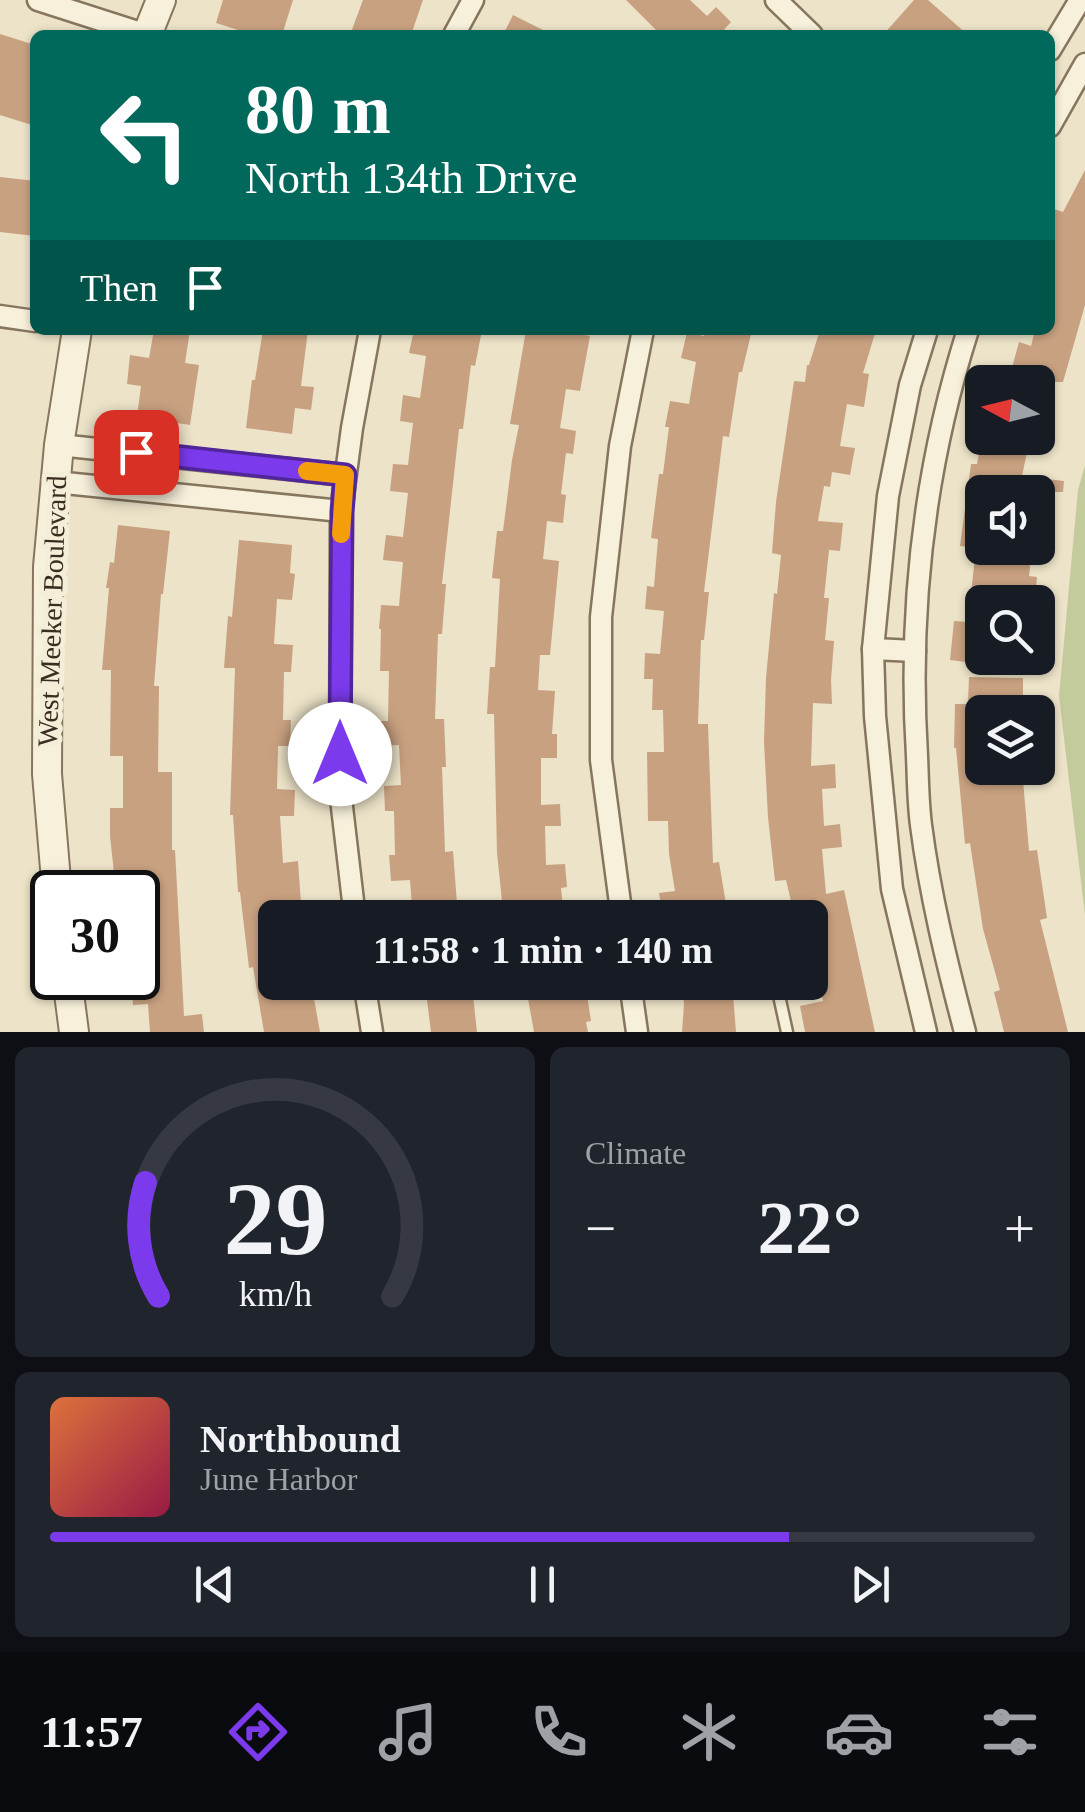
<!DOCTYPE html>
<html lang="en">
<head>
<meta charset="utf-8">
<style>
	body { margin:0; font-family:Georgia,serif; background:#20242c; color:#f1f3f6; height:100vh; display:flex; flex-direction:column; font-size:38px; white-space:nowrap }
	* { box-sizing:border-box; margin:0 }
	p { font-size:32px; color:#9ea1a6 }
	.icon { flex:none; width:55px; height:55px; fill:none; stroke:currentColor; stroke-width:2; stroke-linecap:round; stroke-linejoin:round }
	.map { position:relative; height:1032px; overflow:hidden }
	.panel { display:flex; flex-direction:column; gap:15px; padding:15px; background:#0d0f14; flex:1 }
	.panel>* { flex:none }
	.banner { position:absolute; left:30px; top:30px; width:1025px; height:305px; border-radius:15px; box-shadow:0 2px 8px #0004; background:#00695c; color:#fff; overflow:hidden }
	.needle { width:65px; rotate:277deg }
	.buttons { position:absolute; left:965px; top:365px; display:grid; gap:20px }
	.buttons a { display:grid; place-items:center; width:90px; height:90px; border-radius:15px; background:#171b24; box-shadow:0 2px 8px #0004; font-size:50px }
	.speed { position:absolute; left:30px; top:870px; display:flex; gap:20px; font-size:50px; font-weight:700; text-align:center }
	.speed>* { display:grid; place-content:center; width:130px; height:130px; border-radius:50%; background:#171b24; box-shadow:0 2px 8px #0004; line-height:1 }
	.speed .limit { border:5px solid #111; border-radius:15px; background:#fff; color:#111 }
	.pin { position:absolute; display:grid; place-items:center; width:85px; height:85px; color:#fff; margin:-42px; border-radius:20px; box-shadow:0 5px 15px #0006 }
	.me { position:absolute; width:110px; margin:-55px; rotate:0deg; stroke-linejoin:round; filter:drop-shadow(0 0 8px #0008) }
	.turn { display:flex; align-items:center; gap:35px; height:210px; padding:0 50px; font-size:45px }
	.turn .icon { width:130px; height:130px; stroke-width:2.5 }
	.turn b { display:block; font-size:70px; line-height:85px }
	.then { display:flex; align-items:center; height:95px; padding:0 50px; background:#0003; gap:20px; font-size:38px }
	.big { font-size:75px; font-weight:800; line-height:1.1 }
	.panel .tile { flex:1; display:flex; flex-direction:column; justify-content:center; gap:15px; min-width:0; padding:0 35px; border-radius:15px; background:#20242c }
	.panel .dial { align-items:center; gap:0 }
	.dial svg { height:260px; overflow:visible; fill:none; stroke:#363941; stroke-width:7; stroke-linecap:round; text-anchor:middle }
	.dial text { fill:#f1f3f6; stroke:none }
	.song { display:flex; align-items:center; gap:30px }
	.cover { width:120px; height:120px; border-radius:15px; background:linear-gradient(135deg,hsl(20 70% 55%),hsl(340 70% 35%)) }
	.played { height:10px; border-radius:5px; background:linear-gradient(90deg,#7c3aed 75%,#363941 75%) }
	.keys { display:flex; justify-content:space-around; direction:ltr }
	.heat { display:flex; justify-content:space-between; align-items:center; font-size:55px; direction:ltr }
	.panel .tiles { flex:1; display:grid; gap:15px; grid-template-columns:1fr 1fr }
	.tile:last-child { grid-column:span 2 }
	.trip { position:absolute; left:258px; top:900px; width:570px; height:100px; border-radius:15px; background:#171b24; box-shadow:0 2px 8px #0004; font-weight:800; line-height:100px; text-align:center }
	.tab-bar { display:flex; height:160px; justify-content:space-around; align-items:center; background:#090b0e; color:#9ea1a6 }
	.tab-bar .icon { width:70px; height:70px }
	.tab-bar .current { color:#7c3aed }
	.tab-bar b { font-size:45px; color:#f1f3f6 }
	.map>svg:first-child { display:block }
	.green { fill:#c3ca9c }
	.building { fill:#c8a180 }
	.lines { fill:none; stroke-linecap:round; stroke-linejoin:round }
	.service-casing { stroke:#87765e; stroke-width:15 }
	.minor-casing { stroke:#87765e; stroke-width:25 }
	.tertiary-casing { stroke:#87765e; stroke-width:32 }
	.service { stroke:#f7f0db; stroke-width:10 }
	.minor { stroke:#f7f0db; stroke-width:20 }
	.tertiary { stroke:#f7f0db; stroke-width:28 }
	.route-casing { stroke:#51269a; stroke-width:25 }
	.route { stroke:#7c3aed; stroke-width:18 }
	.slow { stroke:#f59e0b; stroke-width:18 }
	.labels { text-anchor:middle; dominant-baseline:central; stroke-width:10; stroke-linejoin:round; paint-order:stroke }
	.street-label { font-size:28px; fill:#392d21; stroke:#f4edd7 }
</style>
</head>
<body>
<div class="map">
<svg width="1085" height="1032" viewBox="0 0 1085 1032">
	<rect width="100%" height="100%" fill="#ece3c8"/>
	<path class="green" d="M1085,465V915L1059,696L1078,490Z"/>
	<g class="building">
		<path d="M223,0H293L282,35H254L216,23Z"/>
		<path d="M363,0H423L411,35H350Z"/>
		<path d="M626,0H690L707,16L716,7L731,22L722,32L726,35H661Z"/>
		<path d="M914,0H928L968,35H883Z"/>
		<path d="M513,15L553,35H503Z"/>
		<path d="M0,34L35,45V126L0,115Z"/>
		<path d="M1085,170V305L1063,382H1008L1019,342L1031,346L1035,330H1050V219L1054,209L1063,212Z"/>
		<path d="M0,177L35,181V236L0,232Z"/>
		<path d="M154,330H190L185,363L199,365L190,425L137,417L141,386L127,384L130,355L149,358Z"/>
		<path d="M263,330H308L301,386L314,387L311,410L295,408L292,434L246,428L252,380H255Z"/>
		<path d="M414,330H482L475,366L471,365L463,429H459L442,584H446L442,634H438L435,719H444L446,767H442L445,852L453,851L457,904L412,906L410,880L391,881L389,855H395L394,811H385L384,786L401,785L399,745L380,746L379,721H388L389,671H380L381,629H379L381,605L399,606L403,562L383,560L386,535L403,537L408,493L390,491L393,464L408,465L413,423L400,421L403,395L420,398L426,356L409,353Z"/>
		<path d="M526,330H556L590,336L580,391L566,389L560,428L576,431L573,454L566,453L561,494L566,495L563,523L547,521L543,559L559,561L550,655H540L538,690L555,691L552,734H557V758H541V805L560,804L561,826H545L546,865L565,864L567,887L561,888L564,918H512V910L503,911L497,853L494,714H487L490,667H495L500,579L492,578L497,531H503L512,460L519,425L510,424Z"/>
		<path d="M706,330H752L742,372H739L729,437L723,436L704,592H709L704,640H701L698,724H708L713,863L719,862L727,910L679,918H663L659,893L675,891L669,854L668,821H648L647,752H664L663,710H652L653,679H644L645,653L660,654L664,611L645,609L647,586L654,587L658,539L651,538L659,474H663L669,427H665L670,401L689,404L696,362L681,358L687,332L704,336Z"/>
		<path d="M820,330H876L863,373L869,374L864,407L847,404L840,446L855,448L850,475L832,472L830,487L824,486L818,521L843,523L840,551L829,550L824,598H829L825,640L834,641L831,680L832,704L813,703L811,766L835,764L836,788L822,789L824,826L840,824L842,847L822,849L826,894L844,890L875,1032H805L800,1006L823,1001L814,959H810V918H795L786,880L775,881L768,817L764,742L766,678L774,593L777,594L781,555L772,553L776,502L794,381L805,382L807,365H809Z"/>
		<path d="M982,438H1030L1022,476L1064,481L1063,492H982V548H1032L1029,576L1037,577L1035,602H970L976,548L960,546L971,464H977Z"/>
		<path d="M118,525L170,531L163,594H161L154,686H159L158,772H172V850H175L184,1016L202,1014L204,1032H150L148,1004L133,1005L131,978H138V892H128V881L115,882L110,836V808H123V756H110L111,670H102L109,588H106L110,562L114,563Z"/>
		<path d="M239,540L292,545L290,573L295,574L292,600L277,599L274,644L293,645L291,672H284L283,720H291L290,746H278L277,789L295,790L294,816H280L283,863L298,861L302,918H275V982H311L320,1032H264L253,967L249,968L240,892H238L233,815H230L235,668H224L228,616L232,617Z"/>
		<path d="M954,621L982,623V664L950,660Z"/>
		<path d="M969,677L1023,678V712H982V768H1022L1029,851L1037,850L1047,918L1040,920L1068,1032H1004L994,992L1000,990L983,929L970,843L965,844L956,748H954L955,704H968Z"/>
		<path d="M525,982H585L591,1021L586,1022L588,1032H534Z"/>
		<path d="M682,982H732L736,1032H682L684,1004Z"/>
		<path d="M472,986L477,1032H431L426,992Z"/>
	</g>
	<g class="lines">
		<g class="service-casing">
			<g id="service">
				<path d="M761,913L762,918"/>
				<path d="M776,982L787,1032"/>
			</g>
		</g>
		<g class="minor-casing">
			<g id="minor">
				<path d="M38,0L147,35"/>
				<path d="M776,0L812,35"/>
				<path d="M454,35L473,0"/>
				<path d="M1050,50L1080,0"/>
				<path d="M1050,126L1085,64"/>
				<path d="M0,316L35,321"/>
				<path d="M59,445L345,475"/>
				<path d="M55,482L341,511"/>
				<path d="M873,649L915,651"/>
				<path d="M355,918L340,790L341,511L352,428L370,330"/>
				<path d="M622,918L601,760V617L620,446L643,330"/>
				<path d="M364,982L372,1032"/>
				<path d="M630,982L637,1032"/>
				<path d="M926,1032L892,889L875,716L873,649L888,496L910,385L927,330"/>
				<path d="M965,1032C947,964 930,895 921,825C918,802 918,779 917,756C908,612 924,468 968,330"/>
			</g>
		</g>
		<g class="tertiary-casing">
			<g id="tertiary">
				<path d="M147,35L161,0"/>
				<path d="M57,892L47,774L48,567L59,445L77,330"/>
				<path d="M67,978L74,1032"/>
			</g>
		</g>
		<use href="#service" class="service"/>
		<use href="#minor" class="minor"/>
		<use href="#tertiary" class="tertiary"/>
	</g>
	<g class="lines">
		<g class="route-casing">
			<path id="route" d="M136,452L345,475L342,512L340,754"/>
		</g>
		<use href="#route" class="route"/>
		<path class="slow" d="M307,471L345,475L341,534"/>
	</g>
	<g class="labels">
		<g class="street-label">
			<text transform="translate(52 611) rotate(-88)">West Meeker Boulevard</text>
		</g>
	</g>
</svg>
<div class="buttons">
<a><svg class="needle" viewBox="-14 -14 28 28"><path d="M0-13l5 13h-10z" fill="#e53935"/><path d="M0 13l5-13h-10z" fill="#9ea1a6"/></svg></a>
<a><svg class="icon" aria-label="sound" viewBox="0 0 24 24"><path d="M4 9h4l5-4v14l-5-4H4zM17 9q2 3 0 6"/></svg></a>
<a><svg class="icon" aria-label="search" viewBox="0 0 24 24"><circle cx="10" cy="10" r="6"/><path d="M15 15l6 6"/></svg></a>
<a><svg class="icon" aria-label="layers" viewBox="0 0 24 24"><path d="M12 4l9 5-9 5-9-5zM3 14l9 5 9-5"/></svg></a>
</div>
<div class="speed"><div class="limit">30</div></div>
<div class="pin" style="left:136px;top:452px;background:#d93025"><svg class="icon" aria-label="arrive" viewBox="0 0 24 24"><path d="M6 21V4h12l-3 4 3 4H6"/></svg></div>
<svg class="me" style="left:340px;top:754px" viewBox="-20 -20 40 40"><circle r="19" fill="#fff"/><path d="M0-13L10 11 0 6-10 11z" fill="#7c3aed"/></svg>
<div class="trip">11:58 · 1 min · 140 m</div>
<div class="banner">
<div class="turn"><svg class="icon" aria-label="left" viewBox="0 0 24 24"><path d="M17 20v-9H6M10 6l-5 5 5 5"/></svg><div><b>80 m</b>North 134th Drive</div></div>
<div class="then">Then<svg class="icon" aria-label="arrive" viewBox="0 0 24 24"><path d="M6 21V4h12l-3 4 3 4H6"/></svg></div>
</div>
</div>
<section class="panel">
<div class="tiles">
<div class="tile dial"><svg viewBox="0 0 100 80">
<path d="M14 69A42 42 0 1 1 86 69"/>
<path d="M14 69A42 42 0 0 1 10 34" stroke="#7c3aed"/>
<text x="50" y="56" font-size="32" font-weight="700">29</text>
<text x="50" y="72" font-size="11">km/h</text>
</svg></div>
<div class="tile"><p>Climate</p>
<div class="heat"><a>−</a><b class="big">22°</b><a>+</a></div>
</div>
<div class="tile">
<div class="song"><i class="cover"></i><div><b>Northbound</b><p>June Harbor</p></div></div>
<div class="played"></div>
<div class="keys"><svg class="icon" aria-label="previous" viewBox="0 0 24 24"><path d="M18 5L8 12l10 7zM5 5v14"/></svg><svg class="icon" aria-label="pause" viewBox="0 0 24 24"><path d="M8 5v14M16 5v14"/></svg><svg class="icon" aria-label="next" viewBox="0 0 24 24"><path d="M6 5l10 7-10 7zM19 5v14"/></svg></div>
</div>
</div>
</section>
<nav class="tab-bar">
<b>11:57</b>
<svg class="icon current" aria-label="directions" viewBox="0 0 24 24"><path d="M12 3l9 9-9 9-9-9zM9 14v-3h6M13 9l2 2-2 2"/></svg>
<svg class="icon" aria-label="music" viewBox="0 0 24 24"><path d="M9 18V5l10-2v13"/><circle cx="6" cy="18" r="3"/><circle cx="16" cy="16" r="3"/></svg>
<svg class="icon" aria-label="phone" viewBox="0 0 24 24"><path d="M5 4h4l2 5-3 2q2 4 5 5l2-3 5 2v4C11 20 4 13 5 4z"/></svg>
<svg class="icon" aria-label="climate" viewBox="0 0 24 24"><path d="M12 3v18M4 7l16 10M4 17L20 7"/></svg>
<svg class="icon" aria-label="car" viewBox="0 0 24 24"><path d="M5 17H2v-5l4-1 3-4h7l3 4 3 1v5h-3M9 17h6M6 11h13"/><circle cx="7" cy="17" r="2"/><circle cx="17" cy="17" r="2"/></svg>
<svg class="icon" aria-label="filters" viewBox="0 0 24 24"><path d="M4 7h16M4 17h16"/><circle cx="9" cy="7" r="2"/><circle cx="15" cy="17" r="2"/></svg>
</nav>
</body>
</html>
